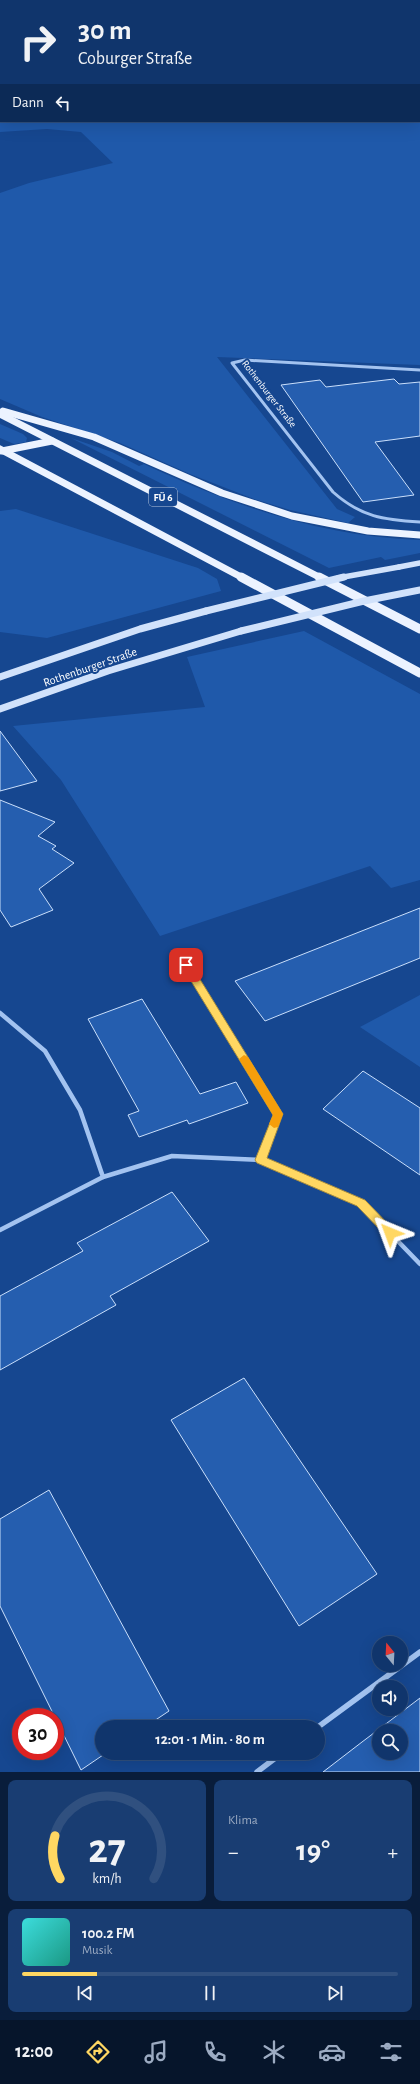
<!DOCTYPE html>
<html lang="de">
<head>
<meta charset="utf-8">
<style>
	body { margin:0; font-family:"Alegreya Sans",sans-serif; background:#193d72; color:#f1f3f6; height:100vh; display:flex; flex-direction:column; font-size:15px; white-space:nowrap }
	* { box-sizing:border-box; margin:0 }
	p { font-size:13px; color:#9cabc2 }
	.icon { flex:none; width:22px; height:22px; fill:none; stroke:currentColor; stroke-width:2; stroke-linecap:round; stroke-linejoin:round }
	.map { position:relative; height:1772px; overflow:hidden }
	.drawer { display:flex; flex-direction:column; gap:8px; padding:8px; background:#091d3b; flex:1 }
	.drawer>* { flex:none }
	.top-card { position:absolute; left:0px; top:0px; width:420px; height:122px; box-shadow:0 4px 16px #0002,0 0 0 1px #30507f; background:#10356c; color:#f1f3f6; overflow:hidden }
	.needle { width:26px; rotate:342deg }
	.fabs { position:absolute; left:372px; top:1636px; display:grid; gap:8px }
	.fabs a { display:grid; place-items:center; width:36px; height:36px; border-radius:50%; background:#10356c; box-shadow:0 4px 16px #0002,0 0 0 1px #30507f; font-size:20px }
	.speed { position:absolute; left:12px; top:1708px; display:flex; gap:8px; font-size:20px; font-weight:700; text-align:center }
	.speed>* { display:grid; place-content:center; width:52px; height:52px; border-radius:50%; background:#10356c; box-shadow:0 4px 16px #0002,0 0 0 1px #30507f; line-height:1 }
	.speed .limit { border:6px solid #d22; background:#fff; color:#111 }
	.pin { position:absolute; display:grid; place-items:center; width:34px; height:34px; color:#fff; margin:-17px; border-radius:8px; box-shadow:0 2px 6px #0006 }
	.me { position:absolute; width:44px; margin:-22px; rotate:316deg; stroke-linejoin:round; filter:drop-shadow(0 0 3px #0008) }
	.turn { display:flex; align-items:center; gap:14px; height:84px; padding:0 12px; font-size:18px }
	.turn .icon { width:52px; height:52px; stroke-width:2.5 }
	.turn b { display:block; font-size:28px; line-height:34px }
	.then { display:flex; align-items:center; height:38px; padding:0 12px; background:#0003; gap:8px; font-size:15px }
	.big { font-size:30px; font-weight:600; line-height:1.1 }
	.drawer .widget { flex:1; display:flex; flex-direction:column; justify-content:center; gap:6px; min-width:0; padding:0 14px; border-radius:8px; background:#193d72 }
	.drawer .dial { align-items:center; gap:0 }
	.dial svg { height:104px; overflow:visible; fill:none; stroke:#30507f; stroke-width:7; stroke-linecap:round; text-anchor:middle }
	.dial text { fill:#f1f3f6; stroke:none }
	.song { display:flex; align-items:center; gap:12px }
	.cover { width:48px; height:48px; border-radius:6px; background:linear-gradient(135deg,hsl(180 70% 55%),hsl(170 70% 35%)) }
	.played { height:4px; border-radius:2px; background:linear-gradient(90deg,#ffd762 20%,#30507f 20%) }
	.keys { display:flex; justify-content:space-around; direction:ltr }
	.heat { display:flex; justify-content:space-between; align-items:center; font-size:22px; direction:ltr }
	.drawer .tiles { flex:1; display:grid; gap:8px; grid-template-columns:1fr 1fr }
	.widget:last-child { grid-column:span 2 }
	.trip { position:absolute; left:95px; top:1720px; width:230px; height:40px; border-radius:20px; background:#10356c; box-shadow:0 4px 16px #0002,0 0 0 1px #30507f; font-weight:600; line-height:40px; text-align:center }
	.tabs { display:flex; height:64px; justify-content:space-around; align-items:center; background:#06152b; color:#9cabc2 }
	.tabs .icon { width:28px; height:28px }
	.tabs .on { color:#ffd762 }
	.tabs b { font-size:18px; color:#f1f3f6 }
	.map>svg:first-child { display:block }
	.green { fill:#1f59aa; fill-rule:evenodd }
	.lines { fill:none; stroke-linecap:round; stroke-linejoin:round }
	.river { fill:#0e346d; fill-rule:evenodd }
	.building { fill:#255eaf; stroke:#cadffb; fill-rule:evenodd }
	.street-far2 { stroke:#a3c3f0; stroke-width:3 }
	.street-far1 { stroke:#a3c3f0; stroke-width:4.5 }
	.street { stroke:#a3c3f0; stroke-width:5.5 }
	.secondary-far1 { stroke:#d1e2fb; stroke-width:5.5 }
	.secondary { stroke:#d1e2fb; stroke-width:7 }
	.primary-far1 { stroke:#ecf3ff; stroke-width:7 }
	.primary { stroke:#ecf3ff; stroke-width:9 }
	.secondary-bridge-far1 { stroke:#d1e2fb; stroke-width:5.5 }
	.secondary-bridge { stroke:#d1e2fb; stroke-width:7 }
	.route { fill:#ffd762; stroke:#a68c40 }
	.slow { fill:#f59e0b }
	.labels { text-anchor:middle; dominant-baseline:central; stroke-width:4; stroke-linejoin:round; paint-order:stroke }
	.far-street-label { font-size:10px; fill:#fff; stroke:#164790 }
	.shield { fill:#164790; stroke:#b9c8de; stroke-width:1 }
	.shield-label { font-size:11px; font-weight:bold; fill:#fff }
	.street-label { font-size:12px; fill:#fff; stroke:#164790 }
</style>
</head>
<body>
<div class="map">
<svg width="420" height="1772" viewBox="0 0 420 1772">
	<rect width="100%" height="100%" fill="#164790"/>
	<g class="green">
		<path d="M0,0H420V365L217,357L337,509L355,517L348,523L290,510L254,499L190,474L120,443L42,417L0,399V193L29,183L113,163L81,132L47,129L0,132ZM1,1H419V121H1Z"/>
		<path d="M0,424L23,434L27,438L26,442L14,444L0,438Z"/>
		<path d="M71,438L112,452L139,466L144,464C231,505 322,537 420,540V553L385,560L381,557L329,568Z"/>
		<path d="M16,509L198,568L217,579L221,591L47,638L0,632V511Z"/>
		<path d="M304,631L420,694V880L391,888L370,866L160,936L61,780L13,726L205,707L187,657Z"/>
		<path d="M420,995V1067L360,1027Z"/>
	</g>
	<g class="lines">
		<g class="river">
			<path d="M0,0L3,1H1V14Z"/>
			<rect x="0" y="75" width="1" height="14"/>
		</g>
	</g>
	<g class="building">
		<path d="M394,379L399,384L420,382V436L375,442L414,495L363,502L281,385L320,380L326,387Z"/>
		<path d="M0,731L37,781L0,791Z"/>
		<path d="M0,800L55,822L38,836L56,846L52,849L74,863L39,889L53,910L11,927L0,910Z"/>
		<path d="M420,908V958L265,1021L235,981Z"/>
		<path d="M142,999L200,1094L236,1082L248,1103L189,1124L187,1120L139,1137L128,1115L139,1111L88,1019Z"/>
		<path d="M363,1071L420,1108V1175L323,1109Z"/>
		<path d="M172,1192L209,1241L110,1296L116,1305L0,1370V1296L83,1251L77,1243Z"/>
		<path d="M244,1378L377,1574L299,1626L171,1420Z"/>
		<path d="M49,1490L169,1711L145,1727H102V1753H106L81,1770L0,1606V1519Z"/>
		<path d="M420,1698V1772H323L362,1742ZM379,1731H401V1753H379Z"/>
	</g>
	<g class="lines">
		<path class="street-far2" d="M420,370L245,360L232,363L333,492C361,517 384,520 420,522"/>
		<g class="street-far1">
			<path d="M186,965L278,1114L261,1160L361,1203L420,1264"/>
			<path d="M0,1013L45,1051L80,1110L103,1177L0,1230"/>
			<path d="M103,1177L172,1156L261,1160"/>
		</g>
		<g class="street">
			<path d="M318,1727L420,1652"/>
			<path d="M257,1772L282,1753"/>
		</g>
		<path class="secondary-far1" d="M399,567L420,563"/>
		<g class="secondary">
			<path d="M0,677L140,629L206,611"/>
			<path d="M0,709L108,671L241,631"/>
		</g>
		<g class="primary-far1">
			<path d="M3,411L94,437L222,493L292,516L368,531L420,535"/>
			<path d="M0,414L321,578"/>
			<path d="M0,449L243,578"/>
			<path d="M2,451L52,441"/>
		</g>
		<g class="primary">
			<path d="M241,577L420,673"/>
			<path d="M319,577L420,629"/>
		</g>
		<path class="secondary-bridge-far1" d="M338,578L399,567"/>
		<g class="secondary-bridge">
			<path d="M206,611L344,577"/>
			<path d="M241,631L364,601L420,590"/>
		</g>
	</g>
	<path class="route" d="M186,962L190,963L283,1114L267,1158L365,1200L394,1230L396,1233L394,1237H387L357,1206L257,1163L255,1160L273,1115L183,968V963Z"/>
	<path class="slow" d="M244,1055L248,1057L283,1114L278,1127L274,1128L269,1124L273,1115L239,1059Z"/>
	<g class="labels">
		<g class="far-street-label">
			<text transform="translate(269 394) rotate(52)">Rothenburger Straße</text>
		</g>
		<rect class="shield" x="149" y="488" width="28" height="18" rx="3"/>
		<g class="shield-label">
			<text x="163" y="497">FÜ 6</text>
		</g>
		<g class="street-label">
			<text transform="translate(90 667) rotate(-19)">Rothenburger Straße</text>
		</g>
	</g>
</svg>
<div class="fabs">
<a><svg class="needle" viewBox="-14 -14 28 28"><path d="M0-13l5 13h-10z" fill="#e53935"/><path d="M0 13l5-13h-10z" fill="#9cabc2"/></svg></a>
<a><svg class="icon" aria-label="sound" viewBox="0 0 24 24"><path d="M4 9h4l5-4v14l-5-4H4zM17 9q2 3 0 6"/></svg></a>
<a><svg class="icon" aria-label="search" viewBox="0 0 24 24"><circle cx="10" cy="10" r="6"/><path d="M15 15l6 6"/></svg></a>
</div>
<div class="speed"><div class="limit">30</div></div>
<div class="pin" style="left:186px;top:965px;background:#d93025"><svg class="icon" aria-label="arrive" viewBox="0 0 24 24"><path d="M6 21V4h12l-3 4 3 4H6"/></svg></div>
<svg class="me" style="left:390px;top:1233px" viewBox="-20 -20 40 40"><path d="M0-17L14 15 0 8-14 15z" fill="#ffd762" stroke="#fff" stroke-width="4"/></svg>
<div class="trip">12:01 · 1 Min. · 80 m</div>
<div class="top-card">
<div class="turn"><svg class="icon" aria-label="right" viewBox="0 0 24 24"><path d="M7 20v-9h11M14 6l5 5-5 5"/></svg><div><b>30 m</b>Coburger Straße</div></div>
<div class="then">Dann<svg class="icon" aria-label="left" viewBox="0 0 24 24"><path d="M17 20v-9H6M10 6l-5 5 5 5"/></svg></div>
</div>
</div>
<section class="drawer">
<div class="tiles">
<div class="widget dial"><svg viewBox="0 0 100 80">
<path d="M14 69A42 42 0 1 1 86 69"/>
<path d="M14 69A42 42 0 0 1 10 36" stroke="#ffd762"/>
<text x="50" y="56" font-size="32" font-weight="700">27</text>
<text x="50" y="72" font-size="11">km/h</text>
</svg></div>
<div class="widget"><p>Klima</p>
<div class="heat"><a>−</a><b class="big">19°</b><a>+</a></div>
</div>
<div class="widget">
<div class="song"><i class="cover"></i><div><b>100.2 FM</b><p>Musik</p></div></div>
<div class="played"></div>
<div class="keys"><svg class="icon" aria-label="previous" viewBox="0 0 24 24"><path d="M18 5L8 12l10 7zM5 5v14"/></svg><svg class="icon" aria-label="pause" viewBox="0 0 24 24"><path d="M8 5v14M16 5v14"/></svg><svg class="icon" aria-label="next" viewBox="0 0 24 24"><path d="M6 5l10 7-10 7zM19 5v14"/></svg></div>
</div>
</div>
</section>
<nav class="tabs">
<b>12:00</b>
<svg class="icon on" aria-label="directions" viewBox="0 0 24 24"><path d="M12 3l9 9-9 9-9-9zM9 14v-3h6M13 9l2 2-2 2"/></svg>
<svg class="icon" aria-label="music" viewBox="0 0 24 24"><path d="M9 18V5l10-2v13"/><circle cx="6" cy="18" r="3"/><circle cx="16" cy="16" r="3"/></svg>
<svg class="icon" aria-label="phone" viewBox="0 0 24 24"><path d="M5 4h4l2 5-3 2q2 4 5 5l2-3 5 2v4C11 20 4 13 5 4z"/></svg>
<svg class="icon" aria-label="climate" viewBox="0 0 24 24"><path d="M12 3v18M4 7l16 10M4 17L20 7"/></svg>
<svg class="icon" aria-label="car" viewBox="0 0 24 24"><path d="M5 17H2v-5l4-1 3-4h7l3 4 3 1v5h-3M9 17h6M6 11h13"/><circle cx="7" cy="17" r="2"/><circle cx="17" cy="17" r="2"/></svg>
<svg class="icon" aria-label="filters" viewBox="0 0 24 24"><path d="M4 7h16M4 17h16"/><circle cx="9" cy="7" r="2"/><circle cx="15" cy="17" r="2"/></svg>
</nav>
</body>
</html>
